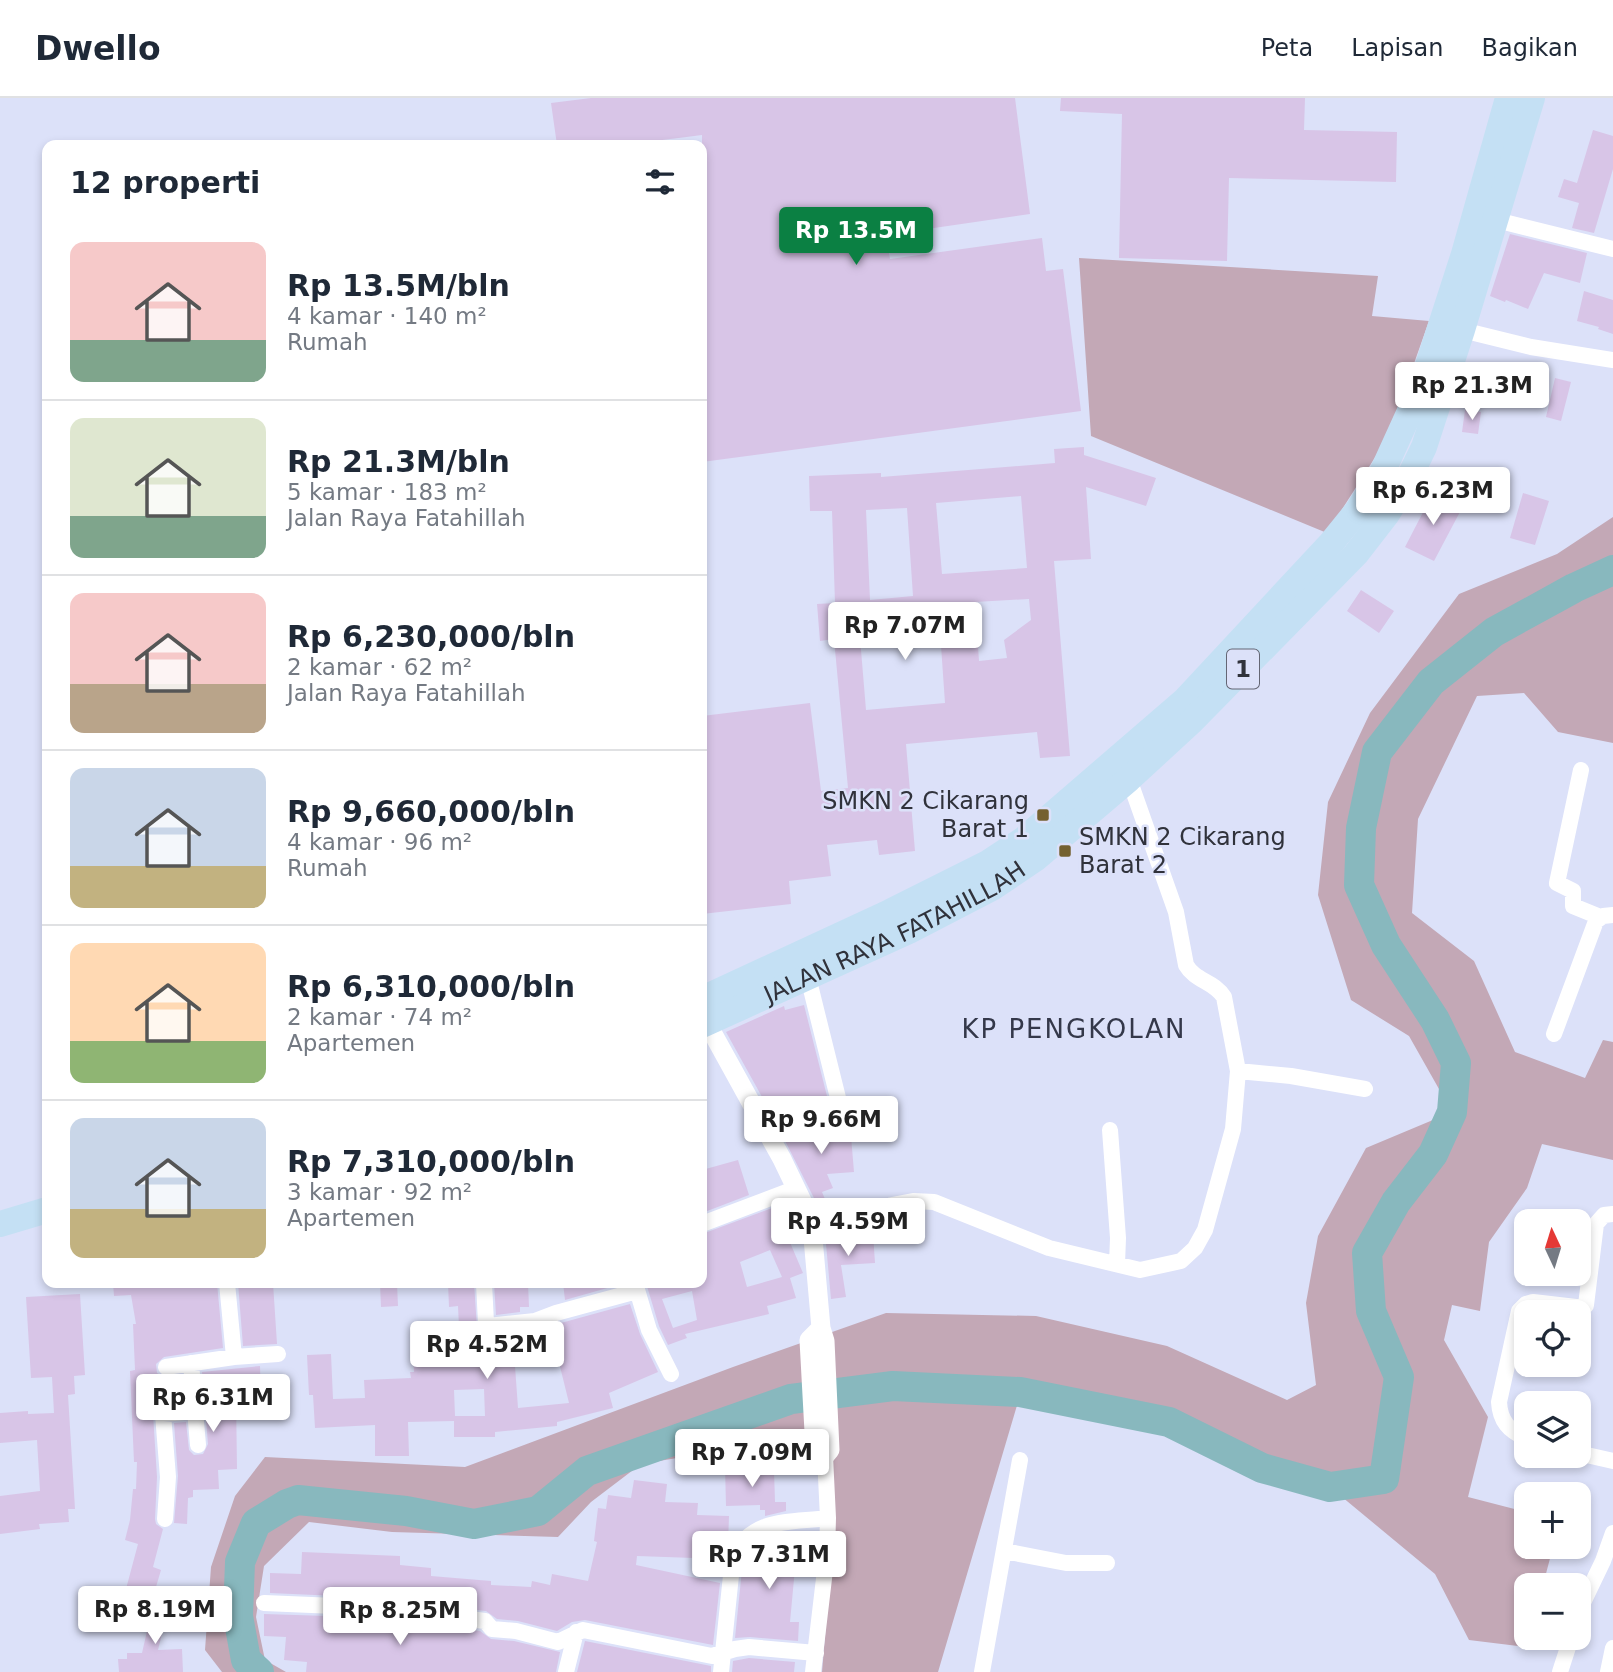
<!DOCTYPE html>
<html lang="id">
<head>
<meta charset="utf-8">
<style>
	body { margin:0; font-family:"DejaVu Sans",sans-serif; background:#f6f6f7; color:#1f2937; height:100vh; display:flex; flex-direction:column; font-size:26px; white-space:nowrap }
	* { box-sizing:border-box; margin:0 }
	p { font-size:23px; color:#747a83 }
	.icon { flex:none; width:38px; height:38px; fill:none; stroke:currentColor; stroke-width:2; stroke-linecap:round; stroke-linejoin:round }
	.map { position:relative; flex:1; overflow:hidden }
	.drawer { position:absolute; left:42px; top:42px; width:665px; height:1148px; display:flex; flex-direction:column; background:#fff; border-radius:14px; box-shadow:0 4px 10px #0003 }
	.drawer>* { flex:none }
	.needle { width:46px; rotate:356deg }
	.tools { position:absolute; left:1514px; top:1111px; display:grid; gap:14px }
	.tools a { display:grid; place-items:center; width:77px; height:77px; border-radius:14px; background:#fff; box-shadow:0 4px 10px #0003; font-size:35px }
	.price { position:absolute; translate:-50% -60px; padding:0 16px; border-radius:7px; background:#fff; color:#222; font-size:23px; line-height:46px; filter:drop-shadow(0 2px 4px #0008) }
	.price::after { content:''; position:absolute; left:50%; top:42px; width:21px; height:16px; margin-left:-10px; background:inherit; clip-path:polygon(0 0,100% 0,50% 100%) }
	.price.current { background:#0b8043; color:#fff }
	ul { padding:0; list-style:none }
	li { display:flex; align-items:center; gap:21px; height:175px; padding:0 28px }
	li+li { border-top:2px solid #e0e1e3 }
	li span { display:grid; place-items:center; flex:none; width:196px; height:140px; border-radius:14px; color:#555 }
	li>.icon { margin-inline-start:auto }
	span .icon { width:84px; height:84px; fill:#fffc; stroke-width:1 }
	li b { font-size:30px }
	h2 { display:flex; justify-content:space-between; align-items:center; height:84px; padding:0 28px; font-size:30px }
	header { display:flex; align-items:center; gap:42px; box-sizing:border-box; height:98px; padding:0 35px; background:#fff; border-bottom:2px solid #e0e1e3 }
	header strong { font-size:33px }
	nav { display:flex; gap:38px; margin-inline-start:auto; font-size:24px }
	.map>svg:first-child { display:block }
	.green { fill:#c3a8b6 }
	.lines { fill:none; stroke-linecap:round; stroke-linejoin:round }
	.river { stroke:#88b8be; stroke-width:30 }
	.building { fill:#d8c5e7; fill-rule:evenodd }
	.minor { stroke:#fff; stroke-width:16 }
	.tertiary { stroke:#fff; stroke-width:19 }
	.trunk { stroke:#c4e0f4; stroke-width:26 }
	.poi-dot { fill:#746130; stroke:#dce1f9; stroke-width:2.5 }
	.labels { text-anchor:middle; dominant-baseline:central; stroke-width:5; stroke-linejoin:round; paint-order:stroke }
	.shield { fill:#dce1f9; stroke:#646674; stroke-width:2 }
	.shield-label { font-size:23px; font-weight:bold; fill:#30323b }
	.poi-label { font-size:24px; fill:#30323b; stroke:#dce1f9; text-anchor:end }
	.street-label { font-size:24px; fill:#30323b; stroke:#dce1f9 }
	.neighbourhood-label { font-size:26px; letter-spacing:2px; fill:#34384a; stroke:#dce1f9 }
</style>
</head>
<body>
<header>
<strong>Dwello</strong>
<nav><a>Peta</a><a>Lapisan</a><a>Bagikan</a></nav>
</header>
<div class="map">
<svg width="1613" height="1574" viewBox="0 0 1613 1574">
	<rect width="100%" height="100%" fill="#dce1f9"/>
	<path class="green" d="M 1079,160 L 1378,178 L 1372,218 L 1429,223 L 1388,339 L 1327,435 L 1091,338 Z
		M 1613,419 L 1613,645 L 1558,634 L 1524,595 L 1477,598 L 1418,721 L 1412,815 L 1474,863 L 1515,954 L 1585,980 L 1603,942 L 1613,944 L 1613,1062 L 1542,1046 L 1527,1090 L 1489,1144 L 1480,1213 L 1452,1207 L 1444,1242 L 1488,1319 L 1468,1399 L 1526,1414 L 1526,1449 L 1553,1449 L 1543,1487 L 1526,1488 L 1526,1540 L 1529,1540 L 1527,1549 L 1469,1542 L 1435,1476 L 1330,1389 L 1259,1368 L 1169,1324 L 1021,1294 L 938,1574 L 822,1574 L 833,1442 L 826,1335 L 641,1366 L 591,1404 L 558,1439 L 392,1434 L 309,1424 L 264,1468 L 256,1519 L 265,1562 L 286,1574 L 222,1574 L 205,1552 L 211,1469 L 235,1398 L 265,1359 L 465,1369 L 733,1269 L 886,1215 L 1036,1218 L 1167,1248 L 1287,1302 L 1316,1287 L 1306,1205 L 1318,1138 L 1366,1050 L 1452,1014 L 1409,938 L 1351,902 L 1318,797 L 1328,704 L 1370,615 L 1459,496 L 1557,456 Z"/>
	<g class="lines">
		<path class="river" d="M 259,1574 L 246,1562 L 238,1518 L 240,1464 L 256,1425 L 287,1406 L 298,1402 L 406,1413 L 474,1426 L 538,1413 L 587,1373 L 791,1301 L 893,1288 L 1020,1294 L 1169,1324 L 1262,1370 L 1330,1389 L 1384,1381 L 1399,1279 L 1371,1213 L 1367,1155 L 1396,1104 L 1433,1056 L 1452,1014 L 1456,965 L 1435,922 L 1386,847 L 1359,787 L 1361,730 L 1377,654 L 1431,584 L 1494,534 L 1574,490 L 1613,472"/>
	</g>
	<path class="building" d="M 591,0 L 1015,0 L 1030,116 L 886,137 L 890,161 L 1042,140 L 1046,173 L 1063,171 L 1081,313 L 702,364 L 702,37 L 623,47 L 557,47 L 551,5 Z
		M 1061,0 L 1305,0 L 1304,32 L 1397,34 L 1396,84 L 1229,80 L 1227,163 L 1119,160 L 1122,16 L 1060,13 Z
		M 1593,32 L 1613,38 L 1613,71 L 1594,135 L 1572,130 L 1579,105 L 1558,99 L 1564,81 L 1577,85 Z
		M 1510,136 L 1587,155 L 1580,185 L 1544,175 L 1528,211 L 1506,202 L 1505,204 L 1490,198 Z
		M 1584,193 L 1613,202 L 1613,236 L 1598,231 L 1599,229 L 1577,223 Z
		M 1555,280 L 1571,284 L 1561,323 L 1546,319 Z
		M 1465,312 L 1481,314 L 1478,336 L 1462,334 Z
		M 1084,349 L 1084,357 L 1156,380 L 1146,408 L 1086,389 L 1091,461 L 1054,463 L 1070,658 L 1040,660 L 1037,634 L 906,646 L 915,753 L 879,757 L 877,742 L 827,747 L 831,778 L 789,783 L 791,806 L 702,816 L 702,618 L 810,605 L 821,693 L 848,690 L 834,541 L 820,543 L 817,506 L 835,505 L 832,413 L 810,413 L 809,378 L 881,375 L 881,379 L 1055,365 L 1054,351 ZM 1021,398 L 1027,470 L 942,476 L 936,405 ZM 907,410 L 913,498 L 870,502 L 866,412 ZM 1029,501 L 1031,522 L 1004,542 L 1007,560 L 979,563 L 975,504 ZM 939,519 L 945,605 L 866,612 L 860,540 L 899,536 L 898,522 Z
		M 1433,395 L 1462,410 L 1434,463 L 1405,449 Z
		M 1523,395 L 1549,403 L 1535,447 L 1510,440 Z
		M 1361,492 L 1394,513 L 1379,535 L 1347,513 Z
		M 804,907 L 828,1002 L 772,1017 L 726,934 L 784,908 L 785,912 Z
		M 836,1025 L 850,1026 L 854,1074 L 827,1076 L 833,1090 L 822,1094 L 833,1120 L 822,1125 L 816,1104 L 778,1029 Z
		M 738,1062 L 749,1097 L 702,1115 L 702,1072 Z
		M 775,1109 L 803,1175 L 790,1180 L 796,1200 L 767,1208 L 769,1216 L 685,1236 L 687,1240 L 668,1247 L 659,1228 L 646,1185 L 702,1185 L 702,1136 ZM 770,1152 L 782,1179 L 747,1189 L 740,1164 ZM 692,1193 L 697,1222 L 673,1230 L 662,1201 Z
		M 873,1135 L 875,1165 L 841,1167 L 846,1199 L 831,1201 L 826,1146 L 846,1137 Z
		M 113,1185 L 217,1185 L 223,1250 L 164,1259 L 156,1266 L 157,1275 L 162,1278 L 182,1277 L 184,1304 L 158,1307 L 153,1316 L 157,1379 L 155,1421 L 156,1426 L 163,1431 L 153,1469 L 161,1472 L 153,1499 L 126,1491 L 138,1446 L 125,1442 L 130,1422 L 133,1391 L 136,1391 L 137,1364 L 134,1364 L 130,1273 L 135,1272 L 133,1226 L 136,1226 L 131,1197 L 114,1198 Z
		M 238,1185 L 273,1185 L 277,1246 L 243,1248 Z
		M 380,1185 L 397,1185 L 398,1208 L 381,1209 Z
		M 448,1185 L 474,1185 L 477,1230 L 484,1238 L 495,1238 L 496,1269 L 515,1268 L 518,1310 L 569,1305 L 550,1228 L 630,1206 L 640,1236 L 658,1274 L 609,1295 L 613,1310 L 557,1324 L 557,1328 L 495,1334 L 495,1339 L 454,1339 L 454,1323 L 408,1324 L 409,1358 L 375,1358 L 375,1327 L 315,1330 L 313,1297 L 309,1297 L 307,1257 L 331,1256 L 333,1301 L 365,1300 L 364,1282 L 411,1280 L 410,1274 L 414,1274 L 413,1253 L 460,1250 L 458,1208 L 449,1209 ZM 484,1291 L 485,1318 L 455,1318 L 454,1292 Z
		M 494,1185 L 528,1185 L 529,1209 L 520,1209 L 520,1214 L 496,1217 Z
		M 563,1185 L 625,1185 L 565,1202 Z
		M 80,1196 L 85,1277 L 74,1278 L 75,1296 L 68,1297 L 75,1411 L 68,1411 L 69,1424 L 39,1426 L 40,1431 L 0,1436 L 0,1398 L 40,1393 L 37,1342 L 0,1345 L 0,1315 L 28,1313 L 28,1316 L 54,1315 L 52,1279 L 31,1280 L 26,1199 Z
		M 260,1268 L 261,1296 L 241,1297 L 241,1299 L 236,1299 L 237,1371 L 218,1372 L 219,1391 L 193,1392 L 193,1399 L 188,1400 L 187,1426 L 174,1425 L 178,1378 L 174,1325 L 186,1324 L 189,1352 L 194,1357 L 203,1356 L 208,1346 L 202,1274 Z
		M 756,1367 L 756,1373 L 774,1372 L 775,1404 L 786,1404 L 786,1413 L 765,1418 L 765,1412 L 760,1412 L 760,1407 L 726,1408 L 725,1368 Z
		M 634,1382 L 667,1386 L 665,1404 L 698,1405 L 697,1417 L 729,1418 L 728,1446 L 722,1461 L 637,1458 L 636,1467 L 720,1485 L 713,1547 L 585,1522 L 572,1524 L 557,1533 L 518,1523 L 497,1521 L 486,1513 L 360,1499 L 270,1495 L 270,1475 L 301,1476 L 302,1454 L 400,1458 L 400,1467 L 431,1470 L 431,1478 L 491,1483 L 491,1487 L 531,1489 L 532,1483 L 550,1487 L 552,1476 L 588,1483 L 597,1444 L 594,1443 L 598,1410 L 606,1411 L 608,1397 L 631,1400 Z
		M 787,1434 L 787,1437 L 798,1438 L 790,1524 L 799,1524 L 798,1543 L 750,1539 L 735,1540 L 743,1462 L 748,1454 L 762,1455 L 763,1442 Z
		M 156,1494 L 171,1498 L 158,1552 L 182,1551 L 183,1574 L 119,1574 L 118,1561 L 127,1561 L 127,1555 L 142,1555 Z
		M 264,1516 L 358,1519 L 480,1533 L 491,1541 L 514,1543 L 560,1554 L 556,1574 L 306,1574 L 307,1564 L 284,1562 L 286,1539 L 264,1538 Z
		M 585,1543 L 711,1568 L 711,1574 L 577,1574 Z
		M 749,1560 L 795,1564 L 794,1574 L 732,1574 L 733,1563 Z"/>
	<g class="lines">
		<path class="minor" d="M 1496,122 L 1613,151
			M 1462,232 L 1531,249 L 1613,262
			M 1581,672 L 1557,785 L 1573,793 L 1573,808 L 1600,819
			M 808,879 L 842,1016 L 864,1014
			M 1554,936 L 1596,823 L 1603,818 L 1613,817
			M 1238,973 L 1291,978 L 1365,991
			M 1110,1032 L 1118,1140 L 1117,1166
			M 702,1126 L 797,1090
			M 813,1140 L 892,1107 L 913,1103 L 934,1104 L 1049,1150 L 1140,1172 L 1181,1163 L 1195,1150 L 1205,1132 L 1233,1031 L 1238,973 L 1224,899 C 1214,883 1195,883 1186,867 L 1176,814 L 1129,681
			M 227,1185 L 234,1259
			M 484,1185 L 486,1225 L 488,1228 L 535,1223 L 556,1215 L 637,1193
			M 635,1185 L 649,1232 L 671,1276
			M 191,1265 L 198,1347
			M 166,1269 L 234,1259 L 278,1256
			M 1526,1340 C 1509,1333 1500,1323 1499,1304 L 1519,1213 L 1526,1206 L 1533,1204 L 1576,1209 L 1586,1207 L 1596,1126 L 1604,1117 L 1613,1116
			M 1578,1355 L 1613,1363
			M 165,1421 L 168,1379 L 163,1316 L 195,1313
			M 1004,1453 L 1066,1465 L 1107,1465
			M 264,1505 L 359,1509 L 454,1519 L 485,1523 L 492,1531 L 516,1533 L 558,1544 L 583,1532 L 712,1558 L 735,1551 L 749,1549 L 816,1555
			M 1578,1515 L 1603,1463 L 1613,1435
			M 566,1574 L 576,1534
			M 721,1574 L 733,1458 C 753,1419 789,1425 828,1420
			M 813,1574 L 827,1455 L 828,1420 L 825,1358
			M 982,1574 L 1020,1362
			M 1560,1574 L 1571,1540
			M 1608,1574 L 1613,1550"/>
		<path class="tertiary" d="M 707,925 L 782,1061 L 805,1109 L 813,1140 L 821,1230 L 825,1243 L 830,1352 L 825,1358 L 815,1352 L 809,1242 L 821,1230"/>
		<g class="trunk">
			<path d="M 702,901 L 890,814 L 986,766 L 1024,741 L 1185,602 L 1332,444 L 1357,413 L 1381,377 L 1421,289 L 1464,156 L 1508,0"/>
			<path id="s1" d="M 702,927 L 909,833 L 992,790 L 1035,761 L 1129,681 L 1192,623 L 1356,456 L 1387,416 L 1409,380 L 1424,349 L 1462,232 L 1532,0"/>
			<path d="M 0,1126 L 47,1112"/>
		</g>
	</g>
	<g class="poi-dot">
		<rect x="1036" y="710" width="14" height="14" rx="3.5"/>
		<rect x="1058" y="746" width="14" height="14" rx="3.5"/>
	</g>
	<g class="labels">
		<rect class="shield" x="1227" y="551.5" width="32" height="39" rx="5"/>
		<g class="shield-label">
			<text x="1243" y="571">1</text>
		</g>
		<g class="poi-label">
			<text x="1029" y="703">SMKN 2 Cikarang<tspan x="1029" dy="28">Barat 1</tspan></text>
			<text x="1079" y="739" text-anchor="start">SMKN 2 Cikarang<tspan x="1079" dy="28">Barat 2</tspan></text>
		</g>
		<g class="street-label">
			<text stroke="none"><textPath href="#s1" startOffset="214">JALAN RAYA FATAHILLAH</textPath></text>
		</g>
		<g class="neighbourhood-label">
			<text x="1074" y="931">KP PENGKOLAN</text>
		</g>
	</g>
</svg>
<div class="tools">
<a><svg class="needle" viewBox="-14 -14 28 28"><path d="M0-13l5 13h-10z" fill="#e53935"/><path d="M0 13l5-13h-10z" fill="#747a83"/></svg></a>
<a><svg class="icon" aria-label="locate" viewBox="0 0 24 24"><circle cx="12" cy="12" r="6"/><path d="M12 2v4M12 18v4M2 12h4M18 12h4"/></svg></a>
<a><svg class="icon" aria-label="layers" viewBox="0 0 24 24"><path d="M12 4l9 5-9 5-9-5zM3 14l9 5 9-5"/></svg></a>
<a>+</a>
<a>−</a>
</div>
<b class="price current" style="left:856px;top:169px">Rp 13.5M</b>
<b class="price" style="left:1472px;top:324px">Rp 21.3M</b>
<b class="price" style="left:1433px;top:429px">Rp 6.23M</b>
<b class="price" style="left:905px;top:564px">Rp 7.07M</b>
<b class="price" style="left:821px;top:1058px">Rp 9.66M</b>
<b class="price" style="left:848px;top:1160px">Rp 4.59M</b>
<b class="price" style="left:487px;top:1283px">Rp 4.52M</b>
<b class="price" style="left:213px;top:1336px">Rp 6.31M</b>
<b class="price" style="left:752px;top:1391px">Rp 7.09M</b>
<b class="price" style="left:769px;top:1493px">Rp 7.31M</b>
<b class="price" style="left:155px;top:1548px">Rp 8.19M</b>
<b class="price" style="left:400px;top:1549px">Rp 8.25M</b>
<section class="drawer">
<h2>12 properti<svg class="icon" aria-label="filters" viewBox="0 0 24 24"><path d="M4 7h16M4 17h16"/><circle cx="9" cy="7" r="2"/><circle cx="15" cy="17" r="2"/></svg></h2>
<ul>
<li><span style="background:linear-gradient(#f6c9c9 70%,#7fa58c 0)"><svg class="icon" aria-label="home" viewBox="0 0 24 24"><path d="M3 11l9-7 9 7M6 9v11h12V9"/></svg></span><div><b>Rp 13.5M/bln</b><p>4 kamar · 140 m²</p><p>Rumah</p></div></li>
<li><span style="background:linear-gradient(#dfe7d0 70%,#7fa58c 0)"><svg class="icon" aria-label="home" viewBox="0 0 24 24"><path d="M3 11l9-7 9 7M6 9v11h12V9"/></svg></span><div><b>Rp 21.3M/bln</b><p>5 kamar · 183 m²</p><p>Jalan Raya Fatahillah</p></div></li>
<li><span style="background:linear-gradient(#f6c9c9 65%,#b9a48a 0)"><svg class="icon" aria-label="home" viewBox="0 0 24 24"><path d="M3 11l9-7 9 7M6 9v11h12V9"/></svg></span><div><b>Rp 6,230,000/bln</b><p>2 kamar · 62 m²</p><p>Jalan Raya Fatahillah</p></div></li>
<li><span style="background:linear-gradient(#c9d6e8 70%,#c2b280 0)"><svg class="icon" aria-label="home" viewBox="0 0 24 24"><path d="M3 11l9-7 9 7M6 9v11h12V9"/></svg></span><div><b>Rp 9,660,000/bln</b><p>4 kamar · 96 m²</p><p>Rumah</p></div></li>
<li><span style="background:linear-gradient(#ffd9b3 70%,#8fb573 0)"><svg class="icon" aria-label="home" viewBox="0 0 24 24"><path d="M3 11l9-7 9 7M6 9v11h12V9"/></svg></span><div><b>Rp 6,310,000/bln</b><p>2 kamar · 74 m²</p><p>Apartemen</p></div></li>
<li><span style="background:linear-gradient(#c9d6e8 65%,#c2b280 0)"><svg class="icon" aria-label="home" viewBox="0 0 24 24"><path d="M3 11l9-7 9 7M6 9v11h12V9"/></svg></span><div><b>Rp 7,310,000/bln</b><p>3 kamar · 92 m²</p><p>Apartemen</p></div></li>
</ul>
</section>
</div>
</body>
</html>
